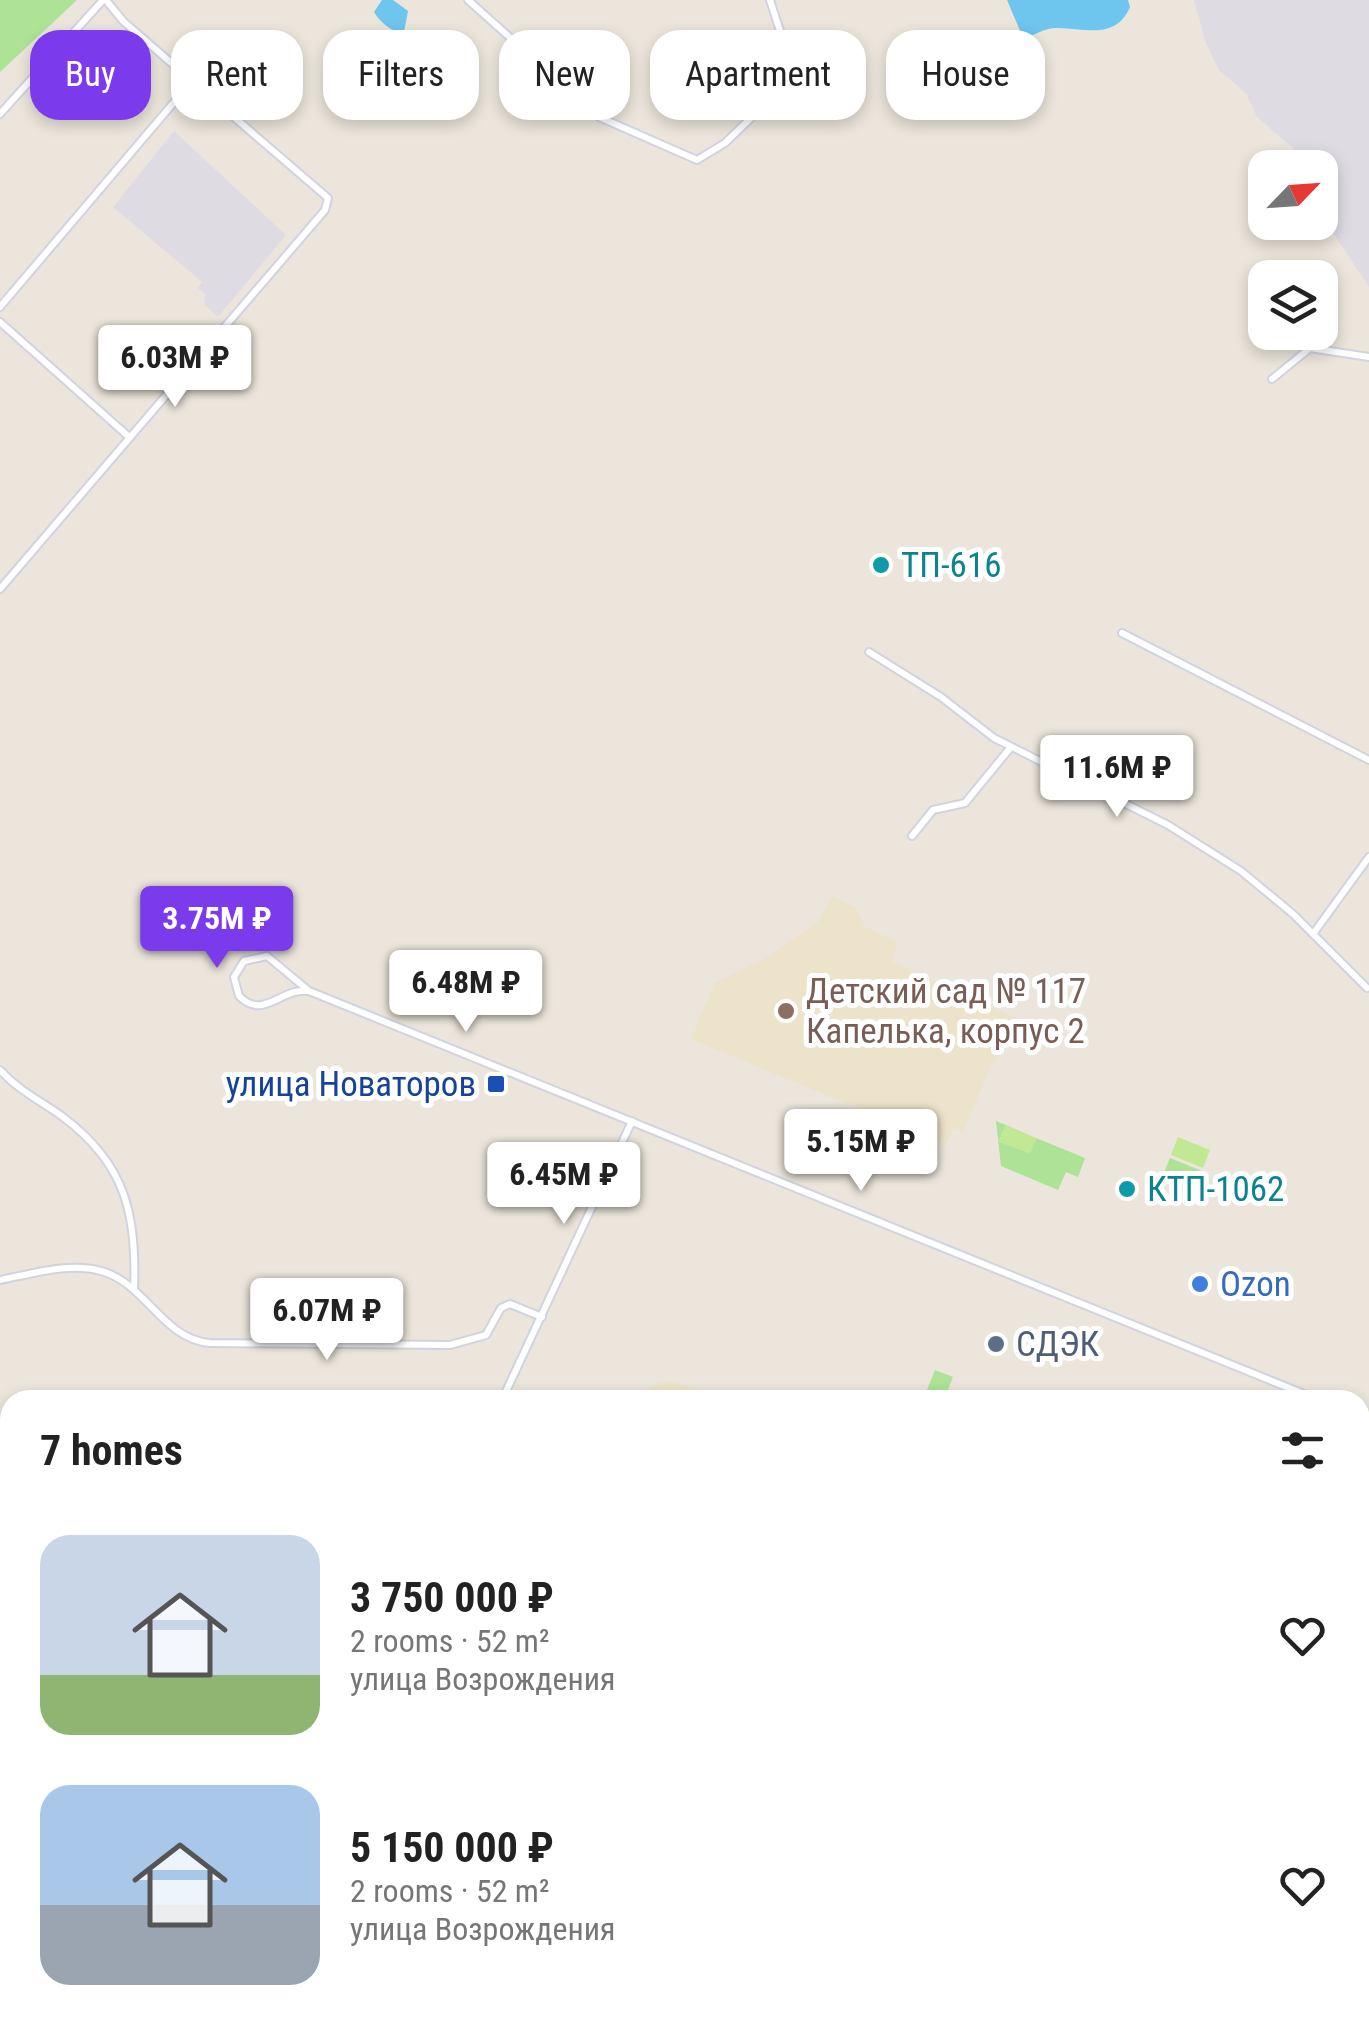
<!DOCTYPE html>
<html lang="en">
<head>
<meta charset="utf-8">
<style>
	body { margin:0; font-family:"Roboto Condensed",sans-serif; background:#f2f2f2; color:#222; height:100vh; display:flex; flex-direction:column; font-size:38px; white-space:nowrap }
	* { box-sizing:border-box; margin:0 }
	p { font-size:32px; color:#767676 }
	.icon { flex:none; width:55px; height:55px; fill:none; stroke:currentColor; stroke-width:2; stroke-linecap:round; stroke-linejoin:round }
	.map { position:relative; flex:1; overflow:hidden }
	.side { position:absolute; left:0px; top:1390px; width:1370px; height:642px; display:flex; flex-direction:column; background:#fff; border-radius:30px 30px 0 0; box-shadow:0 5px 15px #0003 }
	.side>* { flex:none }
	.banner { position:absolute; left:30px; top:30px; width:1310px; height:90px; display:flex; gap:20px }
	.needle { width:65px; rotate:65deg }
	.fabs { position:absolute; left:1248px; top:150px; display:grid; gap:20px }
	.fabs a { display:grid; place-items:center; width:90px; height:90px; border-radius:20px; background:#fff; box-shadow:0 5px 15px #0003; font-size:50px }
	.price { position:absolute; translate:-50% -85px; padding:0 22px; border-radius:10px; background:#fff; color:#222; font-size:32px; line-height:65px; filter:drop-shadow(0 2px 5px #0008) }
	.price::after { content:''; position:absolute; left:50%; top:60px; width:30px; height:22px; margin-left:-15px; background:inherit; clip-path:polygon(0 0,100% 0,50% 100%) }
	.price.current { background:#7c3aed; color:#fff }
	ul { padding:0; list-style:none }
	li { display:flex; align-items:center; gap:30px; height:250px; padding:0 40px }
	li span { display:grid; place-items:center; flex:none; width:280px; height:200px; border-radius:30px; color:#555 }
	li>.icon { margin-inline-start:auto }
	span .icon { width:120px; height:120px; fill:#fffc; stroke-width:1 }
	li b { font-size:42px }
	h2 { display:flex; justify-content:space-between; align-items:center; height:120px; padding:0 40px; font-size:42px }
	.tag { padding:0 35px; border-radius:30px; background:#fff; box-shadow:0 5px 15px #0003; font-size:35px; line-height:90px }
	.tag.current { background:#7c3aed; color:#fff }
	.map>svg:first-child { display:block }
	.industrial { fill:#dedbe3 }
	.education { fill:#ede3ca }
	.green { fill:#ade297 }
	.cemetery { fill:#c1d5b2 }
	.pitch { fill:#c1e993 }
	.water { fill:#6ec5ed }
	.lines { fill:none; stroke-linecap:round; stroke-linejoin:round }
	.river { stroke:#6ec5ed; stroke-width:15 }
	.minor-casing { stroke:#d0d3e2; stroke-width:10 }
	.minor { stroke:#fff; stroke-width:6 }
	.culture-dot { fill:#0f9aa8; stroke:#fff; stroke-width:4 }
	.education-dot { fill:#8d6e63; stroke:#fff; stroke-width:4 }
	.transit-dot { fill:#1a4fb4; stroke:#fff; stroke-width:4 }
	.shop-dot { fill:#3f7fe0; stroke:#fff; stroke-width:4 }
	.service-dot { fill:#5c6f8a; stroke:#fff; stroke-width:4 }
	.labels { text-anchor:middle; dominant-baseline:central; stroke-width:10; stroke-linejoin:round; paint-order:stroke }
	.culture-label { font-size:35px; fill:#0d838f; stroke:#fff; text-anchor:start }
	.education-label { font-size:35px; fill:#785e54; stroke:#fff; text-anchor:start }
	.transit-label { font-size:35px; fill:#164399; stroke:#fff; text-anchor:end }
	.shop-label { font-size:35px; fill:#366cbe; stroke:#fff; text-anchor:start }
	.service-label { font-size:35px; fill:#4e5e75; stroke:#fff; text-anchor:start }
</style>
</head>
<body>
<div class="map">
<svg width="1369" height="2032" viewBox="0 0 1369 2032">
	<rect width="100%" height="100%" fill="#ebe5db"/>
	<path class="industrial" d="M 1194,0 L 1369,0 L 1369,287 L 1320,213 L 1324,175 L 1257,117 L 1247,94 L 1219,70 L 1205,41 Z
		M 174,131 L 286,235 L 218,317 L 204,304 L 205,294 L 198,288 L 202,282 L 113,207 Z"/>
	<path class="education" d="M 832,896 L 856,908 L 865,927 L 898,942 L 891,961 L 1022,1021 L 991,1065 L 963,1133 L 954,1128 L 946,1145 L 691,1039 L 715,983 L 767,958 L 818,922 Z
		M 667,1381 L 704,1391 L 723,1400 L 621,1400 Z"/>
	<path class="green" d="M 0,0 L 77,0 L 0,72 Z
		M 996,1121 L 1006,1125 L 999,1141 L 1030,1153 L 1036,1138 L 1085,1158 L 1078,1177 L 1066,1172 L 1058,1190 L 1001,1166 Z
		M 1170,1158 L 1202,1171 L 1192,1197 L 1182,1193 L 1177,1180 L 1159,1184 Z
		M 935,1370 L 953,1377 L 944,1400 L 923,1400 Z"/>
	<path class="cemetery" d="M 0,1979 L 10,1986 L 10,2022 L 46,2023 L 55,2032 L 0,2032 Z"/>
	<path class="pitch" d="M 1006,1125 L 1036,1138 L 1030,1154 L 999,1142 Z
		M 1178,1137 L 1210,1150 L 1203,1168 L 1171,1155 Z"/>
	<path class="water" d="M 382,0 L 393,0 L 408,11 L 404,32 C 392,33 380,22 374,12 Z
		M 1007,0 L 1128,0 L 1130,7 C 1115,42 1081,27 1056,28 C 1045,28 1033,35 1024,40 Z"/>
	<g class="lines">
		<path class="river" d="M 0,1575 L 10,1579
			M 819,2022 L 824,2022
			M 848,2022 L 855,2032"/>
		<defs>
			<path id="minor" d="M 468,0 L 599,117 L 697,160 L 725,143 L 790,80 L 793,71 L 770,0
				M 0,114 L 103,0
				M 0,307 L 192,81 L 123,21 L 106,0
				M 0,322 L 128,436
				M 1272,379 L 1310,348 L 1369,357
				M 0,589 L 325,210 L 328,198 L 192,81
				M 1122,633 L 1369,760
				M 869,652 L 941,697 L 994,738 L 1168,825 L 1241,871 L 1293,914 L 1367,988
				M 912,836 L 933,810 L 965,803 L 1011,747
				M 1313,934 L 1369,857
				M 309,991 C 281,987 264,1021 239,996 L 234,977 L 244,961 L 267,956 L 309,991 L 1319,1400
				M 0,1070 C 19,1091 41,1101 63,1117 C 126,1164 137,1216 134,1289
				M 0,1280 C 32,1274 69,1262 101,1271 C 146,1283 162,1339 210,1343 L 450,1345 L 486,1335 L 501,1308 L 510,1304 L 542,1317
				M 502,1400 L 632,1121
				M 1360,1416 L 1369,1420
				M 1360,1996 L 1369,2003"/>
		</defs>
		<use href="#minor" class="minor-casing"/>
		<use href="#minor" class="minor"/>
	</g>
	<g class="culture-dot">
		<circle cx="881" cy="565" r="10"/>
		<circle cx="1127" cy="1189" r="10"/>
	</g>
	<circle class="education-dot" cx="786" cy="1011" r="10"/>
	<rect class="transit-dot" x="486" y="1074" width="20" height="20" rx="5"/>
	<circle class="shop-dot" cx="1200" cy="1284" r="10"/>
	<circle class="service-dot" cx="996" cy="1344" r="10"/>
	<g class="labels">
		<g class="culture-label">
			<text x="901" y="565">ТП-616</text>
			<text x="1147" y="1189">КТП-1062</text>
		</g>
		<g class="education-label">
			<text x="806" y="991">Детский сад № 117<tspan x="806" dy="40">Капелька, корпус 2</tspan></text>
		</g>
		<g class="transit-label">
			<text x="476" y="1084">улица Новаторов</text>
		</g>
		<g class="shop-label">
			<text x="1220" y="1284">Ozon</text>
		</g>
		<g class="service-label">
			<text x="1016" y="1344">СДЭК</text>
		</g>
	</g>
</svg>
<div class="fabs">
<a><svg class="needle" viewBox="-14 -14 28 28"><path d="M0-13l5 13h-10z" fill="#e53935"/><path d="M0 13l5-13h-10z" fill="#767676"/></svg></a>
<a><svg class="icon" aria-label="layers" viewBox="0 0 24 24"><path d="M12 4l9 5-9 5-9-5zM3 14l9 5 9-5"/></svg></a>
</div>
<b class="price" style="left:175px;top:410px">6.03M ₽</b>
<b class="price" style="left:1117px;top:820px">11.6M ₽</b>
<b class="price current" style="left:217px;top:971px">3.75M ₽</b>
<b class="price" style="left:466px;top:1035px">6.48M ₽</b>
<b class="price" style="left:861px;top:1194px">5.15M ₽</b>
<b class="price" style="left:564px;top:1227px">6.45M ₽</b>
<b class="price" style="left:327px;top:1363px">6.07M ₽</b>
<div class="banner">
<a class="tag current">Buy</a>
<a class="tag">Rent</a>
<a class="tag">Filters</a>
<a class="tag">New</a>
<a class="tag">Apartment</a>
<a class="tag">House</a>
</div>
<section class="side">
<h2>7 homes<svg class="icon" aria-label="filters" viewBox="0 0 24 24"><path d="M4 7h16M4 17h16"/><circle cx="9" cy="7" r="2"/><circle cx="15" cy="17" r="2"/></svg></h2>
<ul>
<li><span style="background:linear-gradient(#c9d6e8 70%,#8fb573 0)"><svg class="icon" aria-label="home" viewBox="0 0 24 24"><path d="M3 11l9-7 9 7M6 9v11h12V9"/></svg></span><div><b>3 750 000 ₽</b><p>2 rooms · 52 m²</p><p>улица Возрождения</p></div><svg class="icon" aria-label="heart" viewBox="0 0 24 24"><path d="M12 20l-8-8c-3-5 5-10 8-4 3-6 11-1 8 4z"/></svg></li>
<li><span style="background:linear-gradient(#a9c7e8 60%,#9aa5b1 0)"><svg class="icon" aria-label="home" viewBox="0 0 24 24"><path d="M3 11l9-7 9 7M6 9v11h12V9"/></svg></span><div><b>5 150 000 ₽</b><p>2 rooms · 52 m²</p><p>улица Возрождения</p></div><svg class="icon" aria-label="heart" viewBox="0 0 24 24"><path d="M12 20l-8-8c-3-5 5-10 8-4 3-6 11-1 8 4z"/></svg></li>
</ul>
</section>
</div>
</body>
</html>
